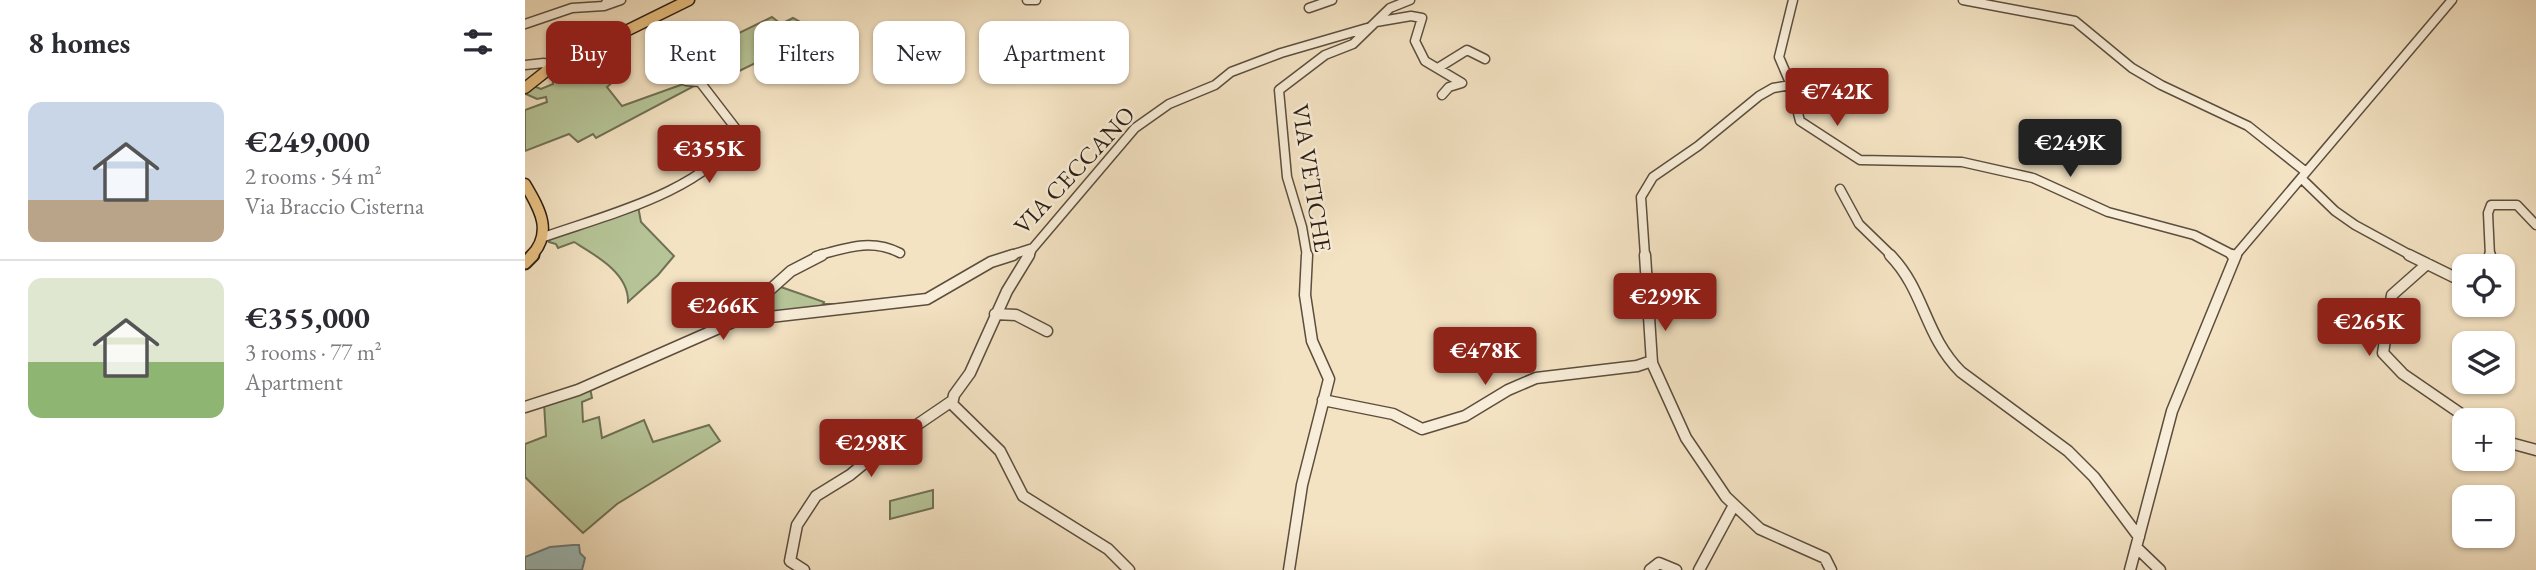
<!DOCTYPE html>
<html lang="en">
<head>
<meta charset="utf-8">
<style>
	body { margin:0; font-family:"EB Garamond",serif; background:#f2f2f3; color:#2b2b33; height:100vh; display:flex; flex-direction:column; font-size:26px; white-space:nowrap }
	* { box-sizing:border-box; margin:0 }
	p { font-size:23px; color:#7c7c81 }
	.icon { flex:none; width:38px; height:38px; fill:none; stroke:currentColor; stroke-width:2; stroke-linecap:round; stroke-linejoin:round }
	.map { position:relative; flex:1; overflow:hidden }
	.drawer { display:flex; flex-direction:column; background:#fff; width:525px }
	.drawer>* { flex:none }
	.top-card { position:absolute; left:21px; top:21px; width:665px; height:63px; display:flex; gap:14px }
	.tools { position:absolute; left:1927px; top:254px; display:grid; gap:14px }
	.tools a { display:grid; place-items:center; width:63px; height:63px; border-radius:14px; background:#fff; box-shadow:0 2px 5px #0004; font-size:35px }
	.price { position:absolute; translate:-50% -60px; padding:0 16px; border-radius:7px; background:#8f2418; color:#fff; font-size:23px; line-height:46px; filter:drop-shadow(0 2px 4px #0008) }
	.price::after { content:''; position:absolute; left:50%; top:42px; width:21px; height:16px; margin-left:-10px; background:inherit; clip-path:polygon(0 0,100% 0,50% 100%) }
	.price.on { background:#222; color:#fff }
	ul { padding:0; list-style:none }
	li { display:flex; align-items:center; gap:21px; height:175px; padding:0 28px }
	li+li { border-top:2px solid #e1e1e2 }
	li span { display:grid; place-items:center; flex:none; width:196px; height:140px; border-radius:14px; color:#555 }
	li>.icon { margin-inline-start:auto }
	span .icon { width:84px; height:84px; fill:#fffc; stroke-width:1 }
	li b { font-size:30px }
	h2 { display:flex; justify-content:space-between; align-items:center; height:84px; padding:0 28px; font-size:30px }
	.chip { padding:0 24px; border-radius:14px; background:#fff; box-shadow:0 2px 5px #0004; font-size:24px; line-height:63px }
	.chip.on { background:#8f2418; color:#fff }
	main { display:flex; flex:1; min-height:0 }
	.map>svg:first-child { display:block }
	.green { fill:#b6c598; stroke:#707155; stroke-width:2 }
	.water { fill:#9ebdbc; stroke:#707d78; stroke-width:2 }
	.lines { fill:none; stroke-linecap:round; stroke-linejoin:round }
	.minor-far1-casing { stroke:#5c4e3e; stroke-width:11 }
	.minor-casing { stroke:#5c4e3e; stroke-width:13 }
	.major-far1-casing { stroke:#2a1d12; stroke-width:13 }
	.major-casing { stroke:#2a1d12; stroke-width:15 }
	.minor-far1 { stroke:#f8edd8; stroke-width:8 }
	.minor { stroke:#f8edd8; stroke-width:10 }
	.major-far1 { stroke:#eac282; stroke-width:10 }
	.major { stroke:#eac282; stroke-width:11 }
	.labels { text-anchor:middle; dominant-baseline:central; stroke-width:5; stroke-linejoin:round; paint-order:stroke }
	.street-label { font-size:24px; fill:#2a1d12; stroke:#f8edd8 }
</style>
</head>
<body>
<main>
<section class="drawer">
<h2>8 homes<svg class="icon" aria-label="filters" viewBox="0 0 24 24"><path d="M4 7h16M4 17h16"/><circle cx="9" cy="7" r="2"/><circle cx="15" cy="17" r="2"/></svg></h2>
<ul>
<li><span style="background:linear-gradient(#c9d6e8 70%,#b9a48a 0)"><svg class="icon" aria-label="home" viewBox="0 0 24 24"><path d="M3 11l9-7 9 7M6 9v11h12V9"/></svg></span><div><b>€249,000</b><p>2 rooms · 54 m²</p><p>Via Braccio Cisterna</p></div></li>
<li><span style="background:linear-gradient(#dfe7d0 60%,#8fb573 0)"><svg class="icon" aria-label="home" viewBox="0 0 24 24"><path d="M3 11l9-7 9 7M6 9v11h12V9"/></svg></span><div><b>€355,000</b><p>3 rooms · 77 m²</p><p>Apartment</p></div></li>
</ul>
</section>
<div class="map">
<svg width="2011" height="570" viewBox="0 0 2011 570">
	<rect width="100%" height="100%" fill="#f4e3c3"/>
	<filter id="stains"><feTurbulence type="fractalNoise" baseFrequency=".00286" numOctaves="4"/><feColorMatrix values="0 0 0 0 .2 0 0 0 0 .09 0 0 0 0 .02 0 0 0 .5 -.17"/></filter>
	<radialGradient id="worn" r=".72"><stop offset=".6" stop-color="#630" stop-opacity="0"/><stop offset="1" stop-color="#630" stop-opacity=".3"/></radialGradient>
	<path class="green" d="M 247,17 L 256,24 L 268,18 L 284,27 L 271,31 L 280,39 L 210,73 L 191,59 L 195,55 L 187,46 Z
		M 62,52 L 72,74 L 91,79 L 82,87 L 97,106 L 161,83 L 173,84 L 71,138 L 68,134 L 53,142 L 44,134 L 0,151 L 0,110 L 22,102 L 21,97 L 12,99 L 1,94 L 8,86 L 16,89 L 28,84 L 27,71 Z
		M 113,206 L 116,222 L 149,256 L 133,275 L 103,302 C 104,273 70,255 49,242 L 33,248 L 31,244 L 24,242 L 26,237 Z
		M 253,286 L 299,302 L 298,304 L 327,304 L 216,319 Z
		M 65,388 L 67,398 L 57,402 L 58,422 L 74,417 L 77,438 L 119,420 L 128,442 L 184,425 L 195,441 L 92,504 L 58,533 L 0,477 L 0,444 L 21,436 L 19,403 Z
		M 408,490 L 408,508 L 365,519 L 365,501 Z"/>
	<path class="water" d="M 48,545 L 54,545 L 55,553 L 60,558 L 57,570 L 0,570 L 0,557 L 25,547 Z"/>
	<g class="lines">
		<defs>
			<path id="minor-far1" d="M 502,0 L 511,0
				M 1268,0 L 1254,57 L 1266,85 L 1275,121 L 1335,160 L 1437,162 L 1508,178 L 1583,212 L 1669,235 L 1710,256
				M 1438,0 L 1550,21 L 1607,68 L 1636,85 L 1723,126 L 1781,172
				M 79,6 L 96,0
				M 784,8 L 807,0
				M 851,22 L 886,16 L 897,18 L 890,41 L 900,61 L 937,83 L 924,87 L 917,95
				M 0,24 L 47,8 L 79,6 L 83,0
				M 0,65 L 19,63 L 24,69
				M 913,68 L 942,50 L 960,59
				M 1776,178 L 1810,211 L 1830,225 L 1887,256
				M 1315,189 L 1334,224 L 1367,256
				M 19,237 C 81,215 178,192 215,134 L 175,82 L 161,81
				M 291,256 C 321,248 346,238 375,253
				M 483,256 L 508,248 L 610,128 L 644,104 L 690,85 L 706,72 L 756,53 L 842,28
				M 504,256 L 507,249
				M 782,256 L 777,227 L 762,177 L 754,90 L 800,55 L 828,44 L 865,8 L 885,0
				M 1120,256 L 1116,197 L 1128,177 L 1173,146 L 1234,96 L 1248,88 L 1266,85
				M 1710,256 L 1927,0
				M 1965,256 L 1963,213 L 1966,205 L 1992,205 L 2011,225"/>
			<path id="minor" d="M 504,255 L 482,291 L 445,373 L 429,395 L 427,404 L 475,451 L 498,496 L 583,549 L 604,570
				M 1120,255 L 1127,363 L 1161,438 L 1201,497 L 1235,529 L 1300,558 L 1306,570
				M 1365,255 C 1400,291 1399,335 1436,372 L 1543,451 L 1569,477 L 1614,537
				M 1707,255 L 1710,256
				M 1884,255 L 1939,282
				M 1965,255 L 1966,266
				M 1902,264 L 1867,295 L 1858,353 L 1878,374 L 1945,420
				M 470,314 L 491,315 L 522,331
				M 210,321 L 266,271 L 297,255
				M 798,400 L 868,414 L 897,429 L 940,416 L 983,390 L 1011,378 L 1112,366 L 1127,361
				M 0,407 L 53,390 L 210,321 L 402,299 L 466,262 L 488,255
				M 1978,441 L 2011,450
				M 1611,547 L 1635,570
				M 279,570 L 265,561 L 272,525 L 291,496 L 325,475 L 358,448 L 427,401
				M 764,570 L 777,485 L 804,379 L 787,341 L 780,295 L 782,255
				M 1125,570 L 1134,563 L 1151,570
				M 1174,570 L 1209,505
				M 1605,570 L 1647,411 L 1711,255"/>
			<path id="major-far1" d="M 0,88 L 24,69 L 164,0
				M 0,184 C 14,208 29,232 6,256"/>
			<path id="major" d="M 0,263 L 8,255"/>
		</defs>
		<use href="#minor-far1" class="minor-far1-casing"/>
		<use href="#minor" class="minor-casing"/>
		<use href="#major-far1" class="major-far1-casing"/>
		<use href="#major" class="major-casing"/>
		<use href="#minor-far1" class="minor-far1"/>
		<use href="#minor" class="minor"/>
		<use href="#major-far1" class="major-far1"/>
		<use href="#major" class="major"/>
	</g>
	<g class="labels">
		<g class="street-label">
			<text transform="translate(549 170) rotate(-47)">VIA CECCANO</text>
			<text transform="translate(787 178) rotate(81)">VIA VETICHE</text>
		</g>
	</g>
	<rect width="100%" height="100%" filter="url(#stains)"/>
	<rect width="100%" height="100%" fill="url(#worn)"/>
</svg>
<div class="tools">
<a><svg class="icon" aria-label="locate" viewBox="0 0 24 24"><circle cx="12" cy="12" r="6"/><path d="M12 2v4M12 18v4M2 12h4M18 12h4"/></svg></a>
<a><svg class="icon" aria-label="layers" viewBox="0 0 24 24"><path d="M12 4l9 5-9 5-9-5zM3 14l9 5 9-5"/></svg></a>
<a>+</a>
<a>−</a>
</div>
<b class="price" style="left:1312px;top:128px">€742K</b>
<b class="price on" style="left:1545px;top:179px">€249K</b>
<b class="price" style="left:184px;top:185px">€355K</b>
<b class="price" style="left:1140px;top:333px">€299K</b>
<b class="price" style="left:198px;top:342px">€266K</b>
<b class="price" style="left:1844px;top:358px">€265K</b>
<b class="price" style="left:960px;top:387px">€478K</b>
<b class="price" style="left:346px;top:479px">€298K</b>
<div class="top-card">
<a class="chip on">Buy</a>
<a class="chip">Rent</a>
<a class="chip">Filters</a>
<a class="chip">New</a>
<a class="chip">Apartment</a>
</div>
</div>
</main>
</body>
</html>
